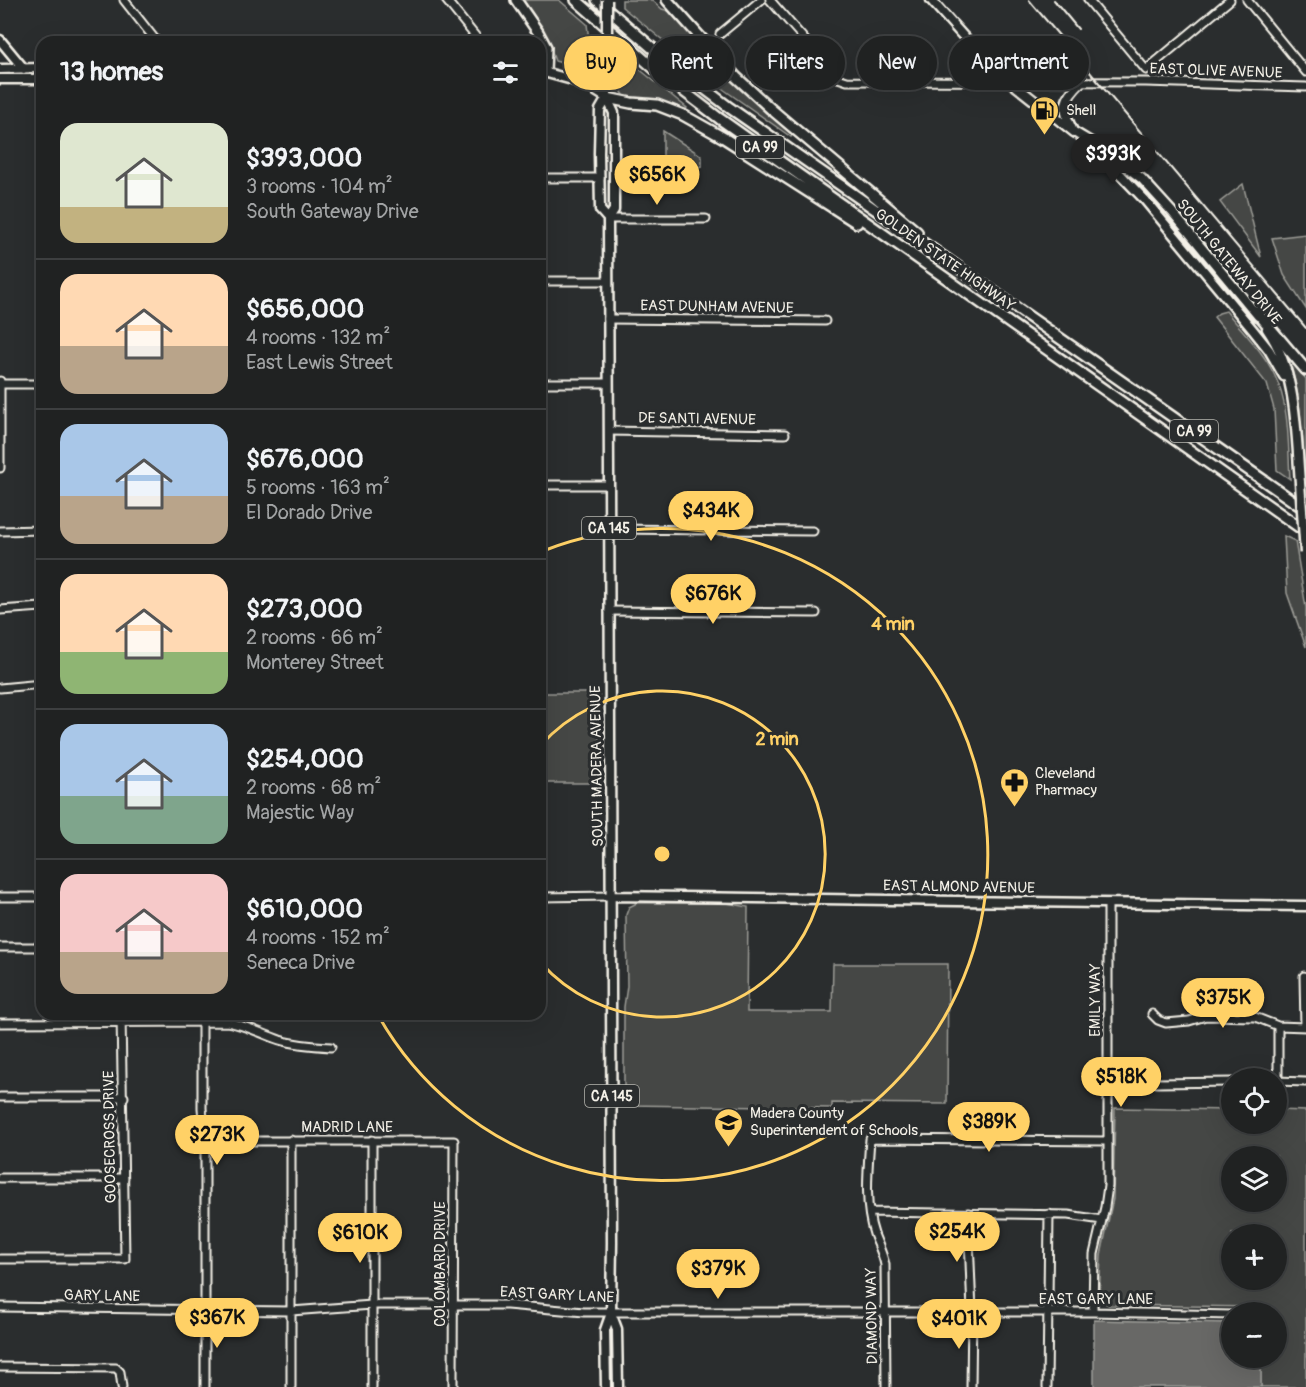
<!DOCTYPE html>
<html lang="en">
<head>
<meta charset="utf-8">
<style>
	body { margin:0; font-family:Pangolin,sans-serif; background:#282a2a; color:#f1f3f6; height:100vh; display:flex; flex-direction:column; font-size:22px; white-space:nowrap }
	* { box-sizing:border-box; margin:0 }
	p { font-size:20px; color:#a2a4a5 }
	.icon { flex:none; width:33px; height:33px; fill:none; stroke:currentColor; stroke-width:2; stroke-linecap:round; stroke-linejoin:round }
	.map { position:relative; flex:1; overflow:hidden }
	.side { position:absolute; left:36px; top:36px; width:510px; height:984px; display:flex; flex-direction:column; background:#202222; border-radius:18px; box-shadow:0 6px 24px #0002,0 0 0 2px #3d3f40 }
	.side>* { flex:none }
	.banner { position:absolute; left:564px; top:36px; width:570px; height:54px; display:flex; gap:12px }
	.tools { position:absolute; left:1221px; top:1068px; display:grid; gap:12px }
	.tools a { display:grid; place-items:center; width:66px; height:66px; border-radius:50%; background:#202222; box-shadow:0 6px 24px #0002,0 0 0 2px #3d3f40; font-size:30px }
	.price { position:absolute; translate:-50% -51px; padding:0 14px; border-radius:21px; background:#ffd166; color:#111; font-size:20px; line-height:39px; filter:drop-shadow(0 2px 3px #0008) }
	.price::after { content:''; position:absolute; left:50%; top:36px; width:18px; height:14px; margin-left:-9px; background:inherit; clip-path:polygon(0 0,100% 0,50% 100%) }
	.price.active { background:#222; color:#fff }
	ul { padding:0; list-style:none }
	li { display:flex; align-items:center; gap:18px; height:150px; padding:0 24px }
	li+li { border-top:2px solid #3d3f40 }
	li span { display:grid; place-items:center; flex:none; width:168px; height:120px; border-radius:18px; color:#555 }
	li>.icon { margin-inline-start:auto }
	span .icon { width:72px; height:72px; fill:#fffc; stroke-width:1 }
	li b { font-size:26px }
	h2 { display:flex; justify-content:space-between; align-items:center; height:72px; padding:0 24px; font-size:26px }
	.chip { padding:0 21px; border-radius:27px; background:#202222; box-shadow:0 6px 24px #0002,0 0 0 2px #3d3f40; font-size:21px; line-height:54px }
	.chip.active { background:#ffd166; color:#111 }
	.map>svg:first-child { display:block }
	.green { fill:#444645; stroke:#9c9c96; stroke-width:1.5; fill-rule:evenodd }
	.water { fill:#676866; stroke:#9f9f9a; stroke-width:1.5 }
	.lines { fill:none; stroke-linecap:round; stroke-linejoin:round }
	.minor-casing { stroke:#f4f1e8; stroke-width:11 }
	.major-casing { stroke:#f4f1e8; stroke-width:13 }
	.highway-casing { stroke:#f4f1e8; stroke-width:14 }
	.minor { stroke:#2a2d2e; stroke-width:7 }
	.major { stroke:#2a2d2e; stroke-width:8 }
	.highway { stroke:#2a2d2e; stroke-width:9 }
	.rail { stroke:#f4f1e8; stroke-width:2 }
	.major-bridge-casing { stroke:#f4f1e8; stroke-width:13; stroke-linecap:butt }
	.major-bridge { stroke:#2a2d2e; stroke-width:8 }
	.ring { fill:none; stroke:#ffd166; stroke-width:3 }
	.labels { text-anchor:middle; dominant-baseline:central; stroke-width:6; stroke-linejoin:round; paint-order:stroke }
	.shield { fill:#2a2d2e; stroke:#b7b6b0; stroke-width:1.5 }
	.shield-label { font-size:14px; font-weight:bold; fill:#f4f1e8 }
	.street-label { font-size:15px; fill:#f4f1e8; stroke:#2a2d2e }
	.poi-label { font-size:15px; fill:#f4f1e8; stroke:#2a2d2e; text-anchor:start }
	.centre { fill:#ffd166; stroke:#2a2d2e; stroke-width:3 }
	.ring-label { font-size:18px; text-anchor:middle; font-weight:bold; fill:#ffd166; stroke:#2a2d2e; stroke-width:6; stroke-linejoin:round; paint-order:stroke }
</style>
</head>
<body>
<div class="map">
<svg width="1306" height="1387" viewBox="0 0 1306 1387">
	<rect width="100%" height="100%" fill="#2a2d2e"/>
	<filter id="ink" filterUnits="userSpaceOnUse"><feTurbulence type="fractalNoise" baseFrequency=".0167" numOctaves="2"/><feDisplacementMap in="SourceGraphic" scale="12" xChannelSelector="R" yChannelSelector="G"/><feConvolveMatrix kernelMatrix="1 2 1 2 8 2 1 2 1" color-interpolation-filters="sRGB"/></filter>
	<g filter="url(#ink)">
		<path class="green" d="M 519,0 L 559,0 L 587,24 C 588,36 596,68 575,66 C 569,65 562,63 555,61 L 550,47 Z
			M 622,0 L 652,0 L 662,9 L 669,11 L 794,133 L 791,137 L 723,89 L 622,7 Z
			M 622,55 L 687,108 L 684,112 L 665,103 L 626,98 L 622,92 Z
			M 663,131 L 699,154 L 702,157 L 702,167 L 663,167 Z
			M 1243,184 L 1261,257 L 1220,202 Z
			M 1306,234 L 1306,309 L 1284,275 L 1272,238 Z
			M 1226,311 C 1242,331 1263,351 1274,374 C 1290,405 1288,445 1290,479 L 1277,470 L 1274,409 L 1267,384 L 1214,317 L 1219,313 Z
			M 1294,364 L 1306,379 L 1306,487 C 1302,447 1303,405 1291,367 Z
			M 1284,536 L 1295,541 L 1306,608 L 1306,647 L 1287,593 Z
			M 540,693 L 599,693 L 600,783 L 540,783 Z
			M 637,903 L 727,903 L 748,907 L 747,1012 L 832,1012 L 833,964 L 948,964 L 947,1104 L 832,1103 L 832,1108 L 628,1105 L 624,1090 L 624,1007 L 627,986 L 626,915 L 629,907 Z
			M 1115,1108 L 1231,1110 L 1232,1124 L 1276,1124 L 1277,1110 L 1306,1111 L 1306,1387 L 1261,1387 L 1261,1358 L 1276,1358 L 1276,1312 L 1262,1312 L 1261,1307 L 1109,1305 L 1099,1300 L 1101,1255 L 1113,1199 ZM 1232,1156 L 1276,1156 L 1276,1202 L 1232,1202 ZM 1232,1234 L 1276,1234 L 1276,1280 L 1232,1280 Z"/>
		<path class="water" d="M 1094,1320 L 1231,1323 L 1232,1358 L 1261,1358 L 1261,1387 L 1094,1387 Z"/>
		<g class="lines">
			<defs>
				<path id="minor" d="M 124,0 L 157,42
					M 446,0 L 480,42
					M 770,0 L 838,78 L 847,81 L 1146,82 L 1306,87
					M 1088,0 L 1146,70
					M 1247,0 L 1306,72
					M 720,34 L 761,0
					M 1146,70 L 1230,0
					M 540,178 L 600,178
					M 608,219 L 706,219
					M 540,281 L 608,281
					M 608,319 L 825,321
					M 0,381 L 0,468
					M 540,383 L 608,383
					M 0,384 L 42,384
					M 609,431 L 785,434
					M 540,485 L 609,485
					M 609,529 L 813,531
					M 0,531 L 42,530
					M 0,610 L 42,607
					M 609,611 L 816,613
					M 0,688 L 42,684
					M 0,897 L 42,897
					M 540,897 L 612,896
					M 0,947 L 42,947
					M 1304,976 L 1305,1027
					M 202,1014 L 202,1108 L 205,1141 L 205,1387
					M 1152,1014 L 1158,1020 L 1166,1023 L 1189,1021 L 1206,1016 L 1255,1017 L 1278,1026 L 1306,1027
					M 0,1023 L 227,1022 C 246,1025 262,1034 280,1040 C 297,1045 313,1046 331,1047
					M 1276,1081 L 1306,1082
					M 1278,1081 L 1278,1026
					M 1157,1083 L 1232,1082
					M 0,1097 L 124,1097
					M 205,1141 L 454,1141 L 453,1387
					M 0,1178 L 124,1178
					M 870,1212 L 1068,1215 L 1102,1220
					M 968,1213 L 972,1312 L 971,1387
					M 0,1259 L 125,1259 L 121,1014
					M 0,1307 L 291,1311 L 372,1305 L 507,1305 L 584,1312 L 1093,1312 L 1232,1315
					M 1093,1312 L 1094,1254 L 1105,1207 L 1108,1186 L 1108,903
					M 0,1367 L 116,1368 L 120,1372 L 122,1387
					M 291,1387 L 291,1140
					M 372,1387 L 372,1140
					M 886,1387 L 885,1265 C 883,1254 878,1245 874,1234 C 864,1205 868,1169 870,1139 L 1108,1141
					M 1047,1387 L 1049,1214"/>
				<path id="major" d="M 931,0 L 972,46 L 1012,83 L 1074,132 L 1109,153 L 1142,179 L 1172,212 L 1258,316
					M 0,40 L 24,69
					M 0,69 L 42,68
					M 540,71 L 583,83 L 607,98
					M 575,78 C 592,78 598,72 607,58
					M 0,79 L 42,79
					M 607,98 L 600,110 L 599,153 L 600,210 L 608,219
					M 1072,129 C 1061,108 1064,98 1081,82
					M 1096,149 L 1145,200 L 1253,330 L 1269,350 L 1284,376
					M 1267,329 C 1297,372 1296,433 1300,483
					M 612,896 L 1306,906
					M 611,1313 L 617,1329 L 618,1387
					M 606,1387 L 605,1330 L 611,1313 L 612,1242 L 608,219 L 614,210 L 614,113 L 607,98 L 607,58"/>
				<path id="highway" d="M 516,0 L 538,32 L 546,47 L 545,72
					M 576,0 L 657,71 L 720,119 L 1306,532
					M 597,0 L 665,59 L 730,108 L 1306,510
					M 667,0 L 736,77 L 771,109 L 917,232
					M 607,98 L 631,103 L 657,105 L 683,115 L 724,138 L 857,223
					M 1255,310 L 1306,370"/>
			</defs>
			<use href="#minor" class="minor-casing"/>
			<use href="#major" class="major-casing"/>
			<use href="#highway" class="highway-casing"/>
			<use href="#minor" class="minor"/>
			<use href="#major" class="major"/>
			<use href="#highway" class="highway"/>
			<path class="rail" d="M 1029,0 L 1306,328
				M 1054,0 L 1078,29"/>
			<defs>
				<path id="major-bridge" d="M 607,0 L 607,58
					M 1300,483 L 1305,553"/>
			</defs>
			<use href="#major-bridge" class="major-bridge-casing"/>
			<use href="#major-bridge" class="major-bridge"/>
		</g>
	</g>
	<g class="ring">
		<path d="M541 745A163 163 0 1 1 541 963"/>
		<path d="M543 551A326 326 0 1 1 378 1015"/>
	</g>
	<defs>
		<symbol id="fuel-pin" viewBox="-11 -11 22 30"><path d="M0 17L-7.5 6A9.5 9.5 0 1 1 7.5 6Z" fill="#ffd166" stroke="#2a2d2e"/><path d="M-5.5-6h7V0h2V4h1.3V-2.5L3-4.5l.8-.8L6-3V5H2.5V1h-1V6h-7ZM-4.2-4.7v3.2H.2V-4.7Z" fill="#111"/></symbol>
		<symbol id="pharmacy-pin" viewBox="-11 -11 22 30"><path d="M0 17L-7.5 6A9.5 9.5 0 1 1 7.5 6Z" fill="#ffd166" stroke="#2a2d2e"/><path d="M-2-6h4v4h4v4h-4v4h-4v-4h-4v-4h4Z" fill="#111"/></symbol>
		<symbol id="school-pin" viewBox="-11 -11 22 30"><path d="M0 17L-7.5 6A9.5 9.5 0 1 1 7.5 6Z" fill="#ffd166" stroke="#2a2d2e"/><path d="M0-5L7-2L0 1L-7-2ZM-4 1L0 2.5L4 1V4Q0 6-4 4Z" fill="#111"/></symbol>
	</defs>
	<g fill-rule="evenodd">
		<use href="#fuel-pin" x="1028" y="94" width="33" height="45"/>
		<use href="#pharmacy-pin" x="998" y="766" width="33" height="45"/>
		<use href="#school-pin" x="712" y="1106" width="33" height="45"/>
	</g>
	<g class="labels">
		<g class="shield">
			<rect x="736" y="136" width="48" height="22" rx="4.5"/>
			<rect x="1170" y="420" width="48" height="22" rx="4.5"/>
			<rect x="582" y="517" width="54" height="22" rx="4.5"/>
			<rect x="585" y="1085" width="54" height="22" rx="4.5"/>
		</g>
		<g class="shield-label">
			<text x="760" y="147">CA 99</text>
			<text x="1194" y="431">CA 99</text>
			<text x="609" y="528">CA 145</text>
			<text x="612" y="1096">CA 145</text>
		</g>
		<g class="street-label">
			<text transform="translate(1216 71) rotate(2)">EAST OLIVE AVENUE</text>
			<text transform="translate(945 260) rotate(35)">GOLDEN STATE HIGHWAY</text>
			<text transform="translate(1229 262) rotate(51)">SOUTH GATEWAY DRIVE</text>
			<text transform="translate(717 307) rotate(1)">EAST DUNHAM AVENUE</text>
			<text transform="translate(697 419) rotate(1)">DE SANTI AVENUE</text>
			<text transform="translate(597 766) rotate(-91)">SOUTH MADERA AVENUE</text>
			<text transform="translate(959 887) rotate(1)">EAST ALMOND AVENUE</text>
			<text transform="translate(1095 1000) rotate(-90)">EMILY WAY</text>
			<text x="347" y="1127">MADRID LANE</text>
			<text transform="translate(110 1137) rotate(-91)">GOOSECROSS DRIVE</text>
			<text transform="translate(440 1264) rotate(-90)">COLOMBARD DRIVE</text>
			<text transform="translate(557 1295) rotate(3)">EAST GARY LANE</text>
			<text transform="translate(102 1296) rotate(1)">GARY LANE</text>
			<text x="1096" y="1299">EAST GARY LANE</text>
			<text transform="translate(872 1316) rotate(-91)">DIAMOND WAY</text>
		</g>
		<g class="poi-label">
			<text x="1066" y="110">Shell</text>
			<text x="1035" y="773">Cleveland<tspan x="1035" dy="17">Pharmacy</tspan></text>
			<text x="750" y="1113">Madera County<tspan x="750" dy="17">Superintendent of Schools</tspan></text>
		</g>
	</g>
	<circle cx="662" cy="854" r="9" class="centre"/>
	<g class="ring-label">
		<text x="893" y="630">4 min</text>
		<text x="777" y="745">2 min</text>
	</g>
</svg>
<div class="tools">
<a><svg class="icon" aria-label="locate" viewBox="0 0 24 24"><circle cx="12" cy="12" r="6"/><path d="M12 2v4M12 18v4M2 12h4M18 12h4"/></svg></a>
<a><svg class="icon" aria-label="layers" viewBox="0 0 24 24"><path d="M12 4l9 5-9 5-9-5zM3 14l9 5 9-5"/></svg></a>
<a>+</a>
<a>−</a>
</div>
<b class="price active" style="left:1113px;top:185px">$393K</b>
<b class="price" style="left:657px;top:206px">$656K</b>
<b class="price" style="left:711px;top:542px">$434K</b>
<b class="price" style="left:713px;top:625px">$676K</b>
<b class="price" style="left:1223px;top:1029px">$375K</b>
<b class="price" style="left:1121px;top:1108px">$518K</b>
<b class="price" style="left:989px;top:1153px">$389K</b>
<b class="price" style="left:217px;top:1166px">$273K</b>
<b class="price" style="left:957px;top:1263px">$254K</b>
<b class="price" style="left:360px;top:1264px">$610K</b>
<b class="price" style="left:718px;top:1300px">$379K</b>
<b class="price" style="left:217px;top:1349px">$367K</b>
<b class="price" style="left:959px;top:1350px">$401K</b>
<div class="banner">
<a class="chip active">Buy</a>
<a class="chip">Rent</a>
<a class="chip">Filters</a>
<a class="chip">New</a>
<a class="chip">Apartment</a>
</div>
<section class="side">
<h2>13 homes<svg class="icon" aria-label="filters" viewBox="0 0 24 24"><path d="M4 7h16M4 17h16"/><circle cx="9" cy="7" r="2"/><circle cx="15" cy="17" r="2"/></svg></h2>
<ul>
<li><span style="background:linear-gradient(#dfe7d0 70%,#c2b280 0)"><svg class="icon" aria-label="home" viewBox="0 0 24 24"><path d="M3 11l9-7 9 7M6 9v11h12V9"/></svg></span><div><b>$393,000</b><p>3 rooms · 104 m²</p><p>South Gateway Drive</p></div></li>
<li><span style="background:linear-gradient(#ffd9b3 60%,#b9a48a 0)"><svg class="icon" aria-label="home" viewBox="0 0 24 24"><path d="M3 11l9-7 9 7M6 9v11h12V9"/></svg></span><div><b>$656,000</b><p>4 rooms · 132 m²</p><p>East Lewis Street</p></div></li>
<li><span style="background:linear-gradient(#a9c7e8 60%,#b9a48a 0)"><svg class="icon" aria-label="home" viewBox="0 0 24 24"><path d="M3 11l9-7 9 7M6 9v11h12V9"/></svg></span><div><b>$676,000</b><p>5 rooms · 163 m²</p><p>El Dorado Drive</p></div></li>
<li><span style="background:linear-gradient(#ffd9b3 65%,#8fb573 0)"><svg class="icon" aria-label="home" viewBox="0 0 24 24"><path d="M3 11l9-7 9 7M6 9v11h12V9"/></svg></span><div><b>$273,000</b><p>2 rooms · 66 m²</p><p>Monterey Street</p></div></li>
<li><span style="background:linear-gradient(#a9c7e8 60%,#7fa58c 0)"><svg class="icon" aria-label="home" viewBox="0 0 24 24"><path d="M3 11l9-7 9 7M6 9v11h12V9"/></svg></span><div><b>$254,000</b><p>2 rooms · 68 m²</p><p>Majestic Way</p></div></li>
<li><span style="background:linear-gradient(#f6c9c9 65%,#b9a48a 0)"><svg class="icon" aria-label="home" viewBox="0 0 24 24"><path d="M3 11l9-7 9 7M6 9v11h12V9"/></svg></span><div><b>$610,000</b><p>4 rooms · 152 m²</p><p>Seneca Drive</p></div></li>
</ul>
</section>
</div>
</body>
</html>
